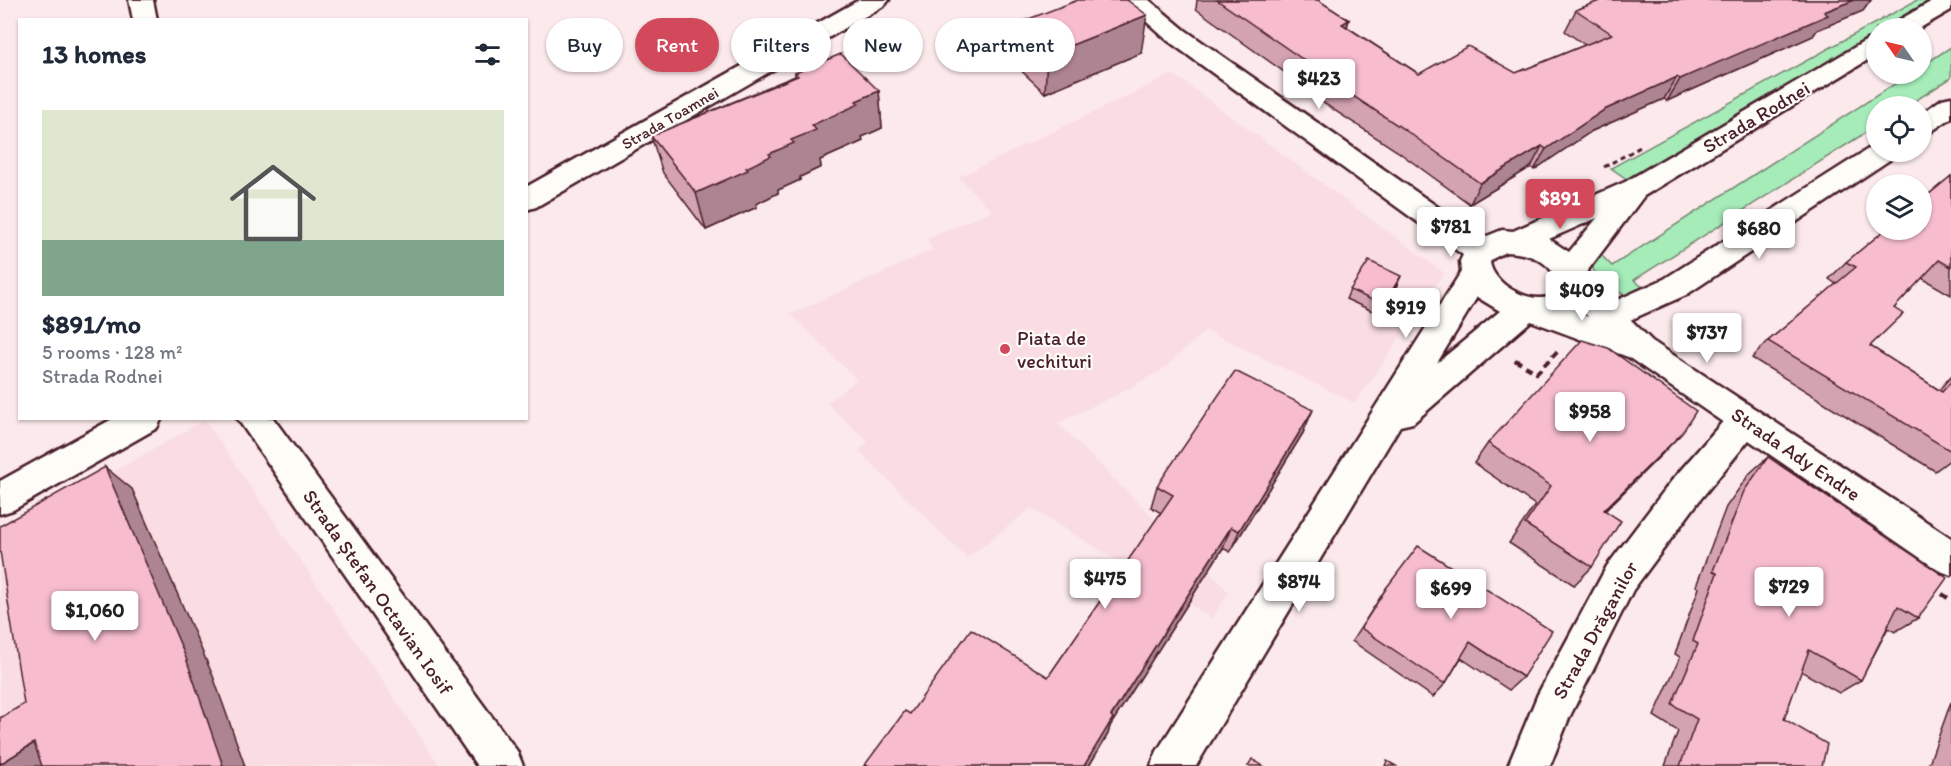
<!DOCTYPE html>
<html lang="en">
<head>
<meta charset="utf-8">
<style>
	body { margin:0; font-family:Itim,sans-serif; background:#f2f2f3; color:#1f2937; height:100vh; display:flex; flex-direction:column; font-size:22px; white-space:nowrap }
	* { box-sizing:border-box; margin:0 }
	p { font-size:20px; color:#747a83 }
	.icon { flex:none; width:33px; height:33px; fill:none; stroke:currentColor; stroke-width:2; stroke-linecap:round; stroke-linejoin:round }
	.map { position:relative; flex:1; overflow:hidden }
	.sheet { position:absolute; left:18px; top:18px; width:510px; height:402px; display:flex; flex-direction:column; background:#fff; border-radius:0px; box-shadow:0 2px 4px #0004 }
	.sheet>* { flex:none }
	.hud { position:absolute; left:546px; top:18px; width:570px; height:54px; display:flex; gap:12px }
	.needle { width:39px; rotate:304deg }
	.buttons { position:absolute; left:1866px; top:18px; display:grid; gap:12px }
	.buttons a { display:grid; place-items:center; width:66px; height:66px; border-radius:50%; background:#fff; box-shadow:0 2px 4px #0004; font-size:30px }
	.price { position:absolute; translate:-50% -51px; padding:0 14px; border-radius:6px; background:#fff; color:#222; font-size:20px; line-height:39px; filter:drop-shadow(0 2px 3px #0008) }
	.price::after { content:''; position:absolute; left:50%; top:36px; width:18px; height:14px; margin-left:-9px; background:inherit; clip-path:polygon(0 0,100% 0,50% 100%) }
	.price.on { background:#d1495b; color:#fff }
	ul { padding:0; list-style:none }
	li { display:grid; align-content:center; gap:12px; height:318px; padding:0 24px }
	li span { display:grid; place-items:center; height:186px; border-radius:0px; color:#555 }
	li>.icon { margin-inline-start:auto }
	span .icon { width:108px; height:108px; fill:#fffc; stroke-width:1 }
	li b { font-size:26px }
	h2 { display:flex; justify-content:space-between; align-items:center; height:72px; padding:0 24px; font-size:26px }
	.chip { padding:0 21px; border-radius:27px; background:#fff; box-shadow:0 2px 4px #0004; font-size:21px; line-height:54px }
	.chip.on { background:#d1495b; color:#fff }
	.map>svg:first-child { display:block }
	.built { fill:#fadce3 }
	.green { fill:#a5ecb9; stroke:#788672; stroke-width:1.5 }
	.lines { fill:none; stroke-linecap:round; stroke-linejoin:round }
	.minor-casing { stroke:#4a1f2b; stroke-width:5 }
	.major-casing { stroke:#4a1f2b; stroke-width:5 }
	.path-far1 { stroke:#4a1f2b; stroke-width:3; stroke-dasharray:5 4; stroke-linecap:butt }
	.path { stroke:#4a1f2b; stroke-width:4.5; stroke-dasharray:7 5; stroke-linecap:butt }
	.minor { fill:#fdfcf7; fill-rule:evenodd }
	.major { fill:#fdfcf7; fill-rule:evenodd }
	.wall { fill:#d4a3b2; stroke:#4a1f2b; stroke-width:1.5 }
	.shaded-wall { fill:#ad8491; stroke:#4a1f2b; stroke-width:1.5 }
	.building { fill:#f7bdcf; stroke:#4a1f2b; stroke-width:1.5 }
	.poi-dot { fill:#d1495b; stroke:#fdfcf7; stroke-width:2 }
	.labels { text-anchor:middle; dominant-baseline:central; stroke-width:4.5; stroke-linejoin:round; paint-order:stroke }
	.far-street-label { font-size:16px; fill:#4a1f2b; stroke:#fdfcf7 }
	.street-label { font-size:20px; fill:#4a1f2b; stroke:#fdfcf7 }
	.poi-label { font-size:20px; fill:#4a1f2b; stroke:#fdfcf7; text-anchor:start }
</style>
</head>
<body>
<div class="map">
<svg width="1951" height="766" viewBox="0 0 1951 766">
	<rect width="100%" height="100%" fill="#fbe9eb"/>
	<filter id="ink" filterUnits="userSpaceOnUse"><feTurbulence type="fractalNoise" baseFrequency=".0167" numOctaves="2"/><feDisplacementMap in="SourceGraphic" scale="12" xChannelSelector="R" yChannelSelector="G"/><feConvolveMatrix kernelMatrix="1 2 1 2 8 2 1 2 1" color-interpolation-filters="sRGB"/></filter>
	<g filter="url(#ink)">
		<path class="built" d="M 1173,74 L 1444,273 L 1355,403 L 1206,330 L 1163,369 L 1116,395 L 1057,423 L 1229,592 L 1212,618 L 1031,508 L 967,558 L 859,451 L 868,442 L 827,403 L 857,380 L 791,314 L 933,250 L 927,239 L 992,211 L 959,177 Z
			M 205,420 L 271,517 L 440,766 L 0,766 L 0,536 Z"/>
		<path class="green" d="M 1917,0 L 1940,0 L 1893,28 L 1876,28 L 1876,38 L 1634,184 L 1611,168 Z
			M 1951,47 L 1951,78 L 1907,106 L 1876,106 L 1876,126 L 1634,280 L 1645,289 L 1632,298 C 1623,295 1593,279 1593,267 C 1593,263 1597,257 1599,253 L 1612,266 L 1910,74 L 1922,74 L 1922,66 Z"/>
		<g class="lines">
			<defs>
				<path id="minor" d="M 129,0 L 153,0 L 157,20 L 133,20 Z
					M 859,0 L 889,0 L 885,5 L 536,207 L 526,210 L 526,187 Z
					M 1951,97 L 1951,118 L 1932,131 L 1922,134 L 1922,113 L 1942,99 Z
					M 1876,144 L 1876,152 L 1894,152 L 1891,159 L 1686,295 L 1619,325 L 1608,329 L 1597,325 L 1592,317 L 1597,309 L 1664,279 Z
					M 1745,406 L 1757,410 L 1762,420 L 1757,430 L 1699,501 L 1633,590 L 1569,718 L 1550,766 L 1508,766 L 1538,694 L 1607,566 L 1673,479 L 1733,410 Z
					M 114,418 L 162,418 L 157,428 L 13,510 L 0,514 L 0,481 Z
					M 237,418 L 273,418 L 517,751 L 523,766 L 477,766 Z"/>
				<path id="major" d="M 1122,0 L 1149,0 L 1185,30 L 1482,238 L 1502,230 L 1513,231 L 1625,182 L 1867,40 L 1876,38 L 1876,55 L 1644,196 L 1585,274 L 1652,341 L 1951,538 L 1951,575 L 1938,570 L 1628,357 L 1531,321 L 1413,423 L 1400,426 L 1196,766 L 1151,766 L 1157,751 L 1461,272 L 1460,261 L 1463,255 L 1167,40 ZM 1597,218 L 1569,252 L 1549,239 ZM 1506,252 C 1531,253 1558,263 1558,292 C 1538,309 1493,287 1490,262 L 1494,258 ZM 1477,297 L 1500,311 L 1437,363 ZM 1580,308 L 1588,317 L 1576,312 Z
					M 1934,0 L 1951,0 L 1951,10 L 1920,28 L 1891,28 L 1894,23 Z"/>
			</defs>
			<use href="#minor" class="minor-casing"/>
			<use href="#major" class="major-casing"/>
			<path class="path-far1" d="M 1604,167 L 1642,146"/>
			<path class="path" d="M 1515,360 L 1537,373 L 1557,352
				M 1942,594 L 1951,600"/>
			<use href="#minor" class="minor"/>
			<use href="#major" class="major"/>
		</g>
		<path class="wall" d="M 1197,0 L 1318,0 L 1349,20 L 1347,27 L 1419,74 L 1516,73 L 1585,45 L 1565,31 L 1576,10 L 1602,0 L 1871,0 L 1863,11 L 1817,30 L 1813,36 L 1667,101 L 1664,99 L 1592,131 L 1534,170 L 1531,167 L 1470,204 L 1397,151 L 1311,95 L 1312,92 L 1196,9 Z
			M 1013,25 L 1141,53 L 1045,93 L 1012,62 Z
			M 795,73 L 879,91 L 882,128 L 862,137 L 863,141 L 820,160 L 821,167 L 800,177 L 800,180 L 778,190 L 778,193 L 756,204 L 757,207 L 706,230 L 663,173 L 651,136 L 795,76 Z
			M 1951,176 L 1951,295 L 1922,278 L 1894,308 L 1870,346 L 1939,390 L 1951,376 L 1951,459 L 1935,471 L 1752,358 L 1768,341 L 1836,284 L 1829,279 L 1846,262 Z
			M 1397,285 L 1379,314 L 1346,299 L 1350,290 Z
			M 1303,433 L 1230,552 L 1223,548 L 1110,726 L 1108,734 L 1089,766 L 864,766 L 910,714 L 1048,677 L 1161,513 L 1151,507 L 1157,486 Z
			M 1488,443 L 1663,453 L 1605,511 L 1592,567 L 1574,585 L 1509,543 L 1535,505 L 1474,463 Z
			M 1768,457 L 1918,618 L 1895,632 L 1888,628 L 1861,680 L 1839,693 L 1801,671 L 1784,719 L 1822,766 L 1665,766 L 1678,731 L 1654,716 L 1680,657 L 1675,654 L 1699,588 L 1696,586 L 1726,507 L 1750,473 Z
			M 1387,587 L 1523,677 L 1509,690 L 1461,658 L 1445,684 L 1433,697 L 1352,641 Z
			M 1951,702 L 1951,766 L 1928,766 Z"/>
		<path class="shaded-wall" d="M 1854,0 L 1871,0 L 1863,11 L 1817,30 L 1813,36 L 1667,101 L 1680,79 L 1824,12 Z
			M 1147,15 L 1141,53 L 1045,93 L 1047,55 Z
			M 1349,20 L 1342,41 L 1342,24 Z
			M 1677,77 L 1664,99 L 1592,131 L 1534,170 L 1546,149 L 1604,110 Z
			M 879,91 L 882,128 L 862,137 L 863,141 L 820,160 L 821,167 L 800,177 L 800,180 L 778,190 L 778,193 L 756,204 L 757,207 L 706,230 L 696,193 L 746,168 L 791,140 L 812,125 L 856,101 Z
			M 1542,146 L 1531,167 L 1470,204 L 1480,183 Z
			M 1401,276 L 1397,285 L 1379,314 L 1383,305 Z
			M 1313,410 L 1303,433 L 1230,552 L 1239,531 Z
			M 1682,433 L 1663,453 L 1586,529 L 1604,510 Z
			M 105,467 L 132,489 L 213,676 L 245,766 L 223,766 Z
			M 1231,527 L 1223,548 L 1110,726 L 1108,734 L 1089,766 L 1084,766 L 1111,716 Z
			M 34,743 L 58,766 L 0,766 L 0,764 Z"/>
		<path class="building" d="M 1078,0 L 1127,0 L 1147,15 L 1047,55 L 1013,25 Z
			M 1217,0 L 1318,0 L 1349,20 L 1342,24 L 1419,74 L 1468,46 L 1516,73 L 1612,34 L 1576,10 L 1602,0 L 1854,0 L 1824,12 L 1828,15 L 1680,79 L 1677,77 L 1604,110 L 1546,149 L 1542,146 L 1480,183 L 1405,130 L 1318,73 L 1321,72 Z
			M 841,54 L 879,91 L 856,101 L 859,104 L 812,125 L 816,130 L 791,140 L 794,143 L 769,154 L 771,156 L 746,168 L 748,170 L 696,193 L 651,136 L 798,76 L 795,73 Z
			M 1951,176 L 1951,267 L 1939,260 L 1894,308 L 1903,314 L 1870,346 L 1942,392 L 1951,382 L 1951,451 L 1768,341 L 1856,267 L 1846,262 L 1885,230 L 1922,230 L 1922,200 Z
			M 1369,261 L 1401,276 L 1383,305 L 1350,290 Z
			M 1582,340 L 1608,348 L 1696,411 L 1682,433 L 1604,510 L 1621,521 L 1592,567 L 1525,524 L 1551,486 L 1488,443 Z
			M 1235,371 L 1313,410 L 1239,531 L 1231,527 L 1111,716 L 1113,718 L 1084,766 L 864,766 L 905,711 L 910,714 L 971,629 L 1048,677 L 1173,495 L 1157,486 Z
			M 1768,457 L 1947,578 L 1918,618 L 1898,606 L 1861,680 L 1809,650 L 1784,719 L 1827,744 L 1822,766 L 1680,766 L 1697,719 L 1672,704 L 1698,644 L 1693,641 L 1717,573 L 1713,571 L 1744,491 Z
			M 105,467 L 186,658 L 223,766 L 42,766 L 34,743 L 0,764 L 0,718 L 24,704 L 0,551 L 0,526 Z
			M 1418,546 L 1552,631 L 1523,677 L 1470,642 L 1445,684 L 1361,628 L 1387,587 Z
			M 1252,759 L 1263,766 L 1248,766 Z
			M 1387,761 L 1396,766 L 1385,766 Z"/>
	</g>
	<circle class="poi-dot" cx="1005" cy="349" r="6"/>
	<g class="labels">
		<g class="far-street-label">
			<text transform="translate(670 118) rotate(-30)">Strada Toamnei</text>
		</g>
		<g class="street-label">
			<text transform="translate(1756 117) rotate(-31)">Strada Rodnei</text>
			<text transform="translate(1796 454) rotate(34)">Strada Ady Endre</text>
			<text transform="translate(378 592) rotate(55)">Strada Ștefan Octavian Iosif</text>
			<text transform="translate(1595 630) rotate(-61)">Strada Drăganilor</text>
		</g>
		<g class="poi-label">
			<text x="1017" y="338">Piata de<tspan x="1017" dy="23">vechituri</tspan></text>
		</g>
	</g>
</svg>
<div class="buttons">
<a><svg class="needle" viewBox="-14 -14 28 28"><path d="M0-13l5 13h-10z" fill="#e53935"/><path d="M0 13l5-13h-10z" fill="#747a83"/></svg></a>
<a><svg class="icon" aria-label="locate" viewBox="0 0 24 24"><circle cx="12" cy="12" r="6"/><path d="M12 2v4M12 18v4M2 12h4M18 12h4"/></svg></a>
<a><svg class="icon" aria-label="layers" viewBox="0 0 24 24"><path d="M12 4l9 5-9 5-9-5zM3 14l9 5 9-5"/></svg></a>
</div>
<b class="price" style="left:1319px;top:110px">$423</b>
<b class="price on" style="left:1560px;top:230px">$891</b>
<b class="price" style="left:1451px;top:258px">$781</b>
<b class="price" style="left:1759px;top:260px">$680</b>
<b class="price" style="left:1582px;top:322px">$409</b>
<b class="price" style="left:1406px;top:339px">$919</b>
<b class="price" style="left:1707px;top:364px">$737</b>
<b class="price" style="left:1590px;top:443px">$958</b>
<b class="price" style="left:1105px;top:610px">$475</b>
<b class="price" style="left:1299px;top:613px">$874</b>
<b class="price" style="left:1789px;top:618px">$729</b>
<b class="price" style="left:1451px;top:620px">$699</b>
<b class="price" style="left:95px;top:642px">$1,060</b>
<div class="hud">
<a class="chip">Buy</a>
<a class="chip on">Rent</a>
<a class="chip">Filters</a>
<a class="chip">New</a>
<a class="chip">Apartment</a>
</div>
<section class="sheet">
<h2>13 homes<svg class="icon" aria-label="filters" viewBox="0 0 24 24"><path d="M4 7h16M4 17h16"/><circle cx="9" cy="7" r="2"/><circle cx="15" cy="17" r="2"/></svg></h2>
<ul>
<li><span style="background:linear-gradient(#dfe7d0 70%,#7fa58c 0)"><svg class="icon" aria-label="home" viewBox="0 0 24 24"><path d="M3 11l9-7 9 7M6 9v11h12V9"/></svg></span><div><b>$891/mo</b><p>5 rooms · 128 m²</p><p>Strada Rodnei</p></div></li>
</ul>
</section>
</div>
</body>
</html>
